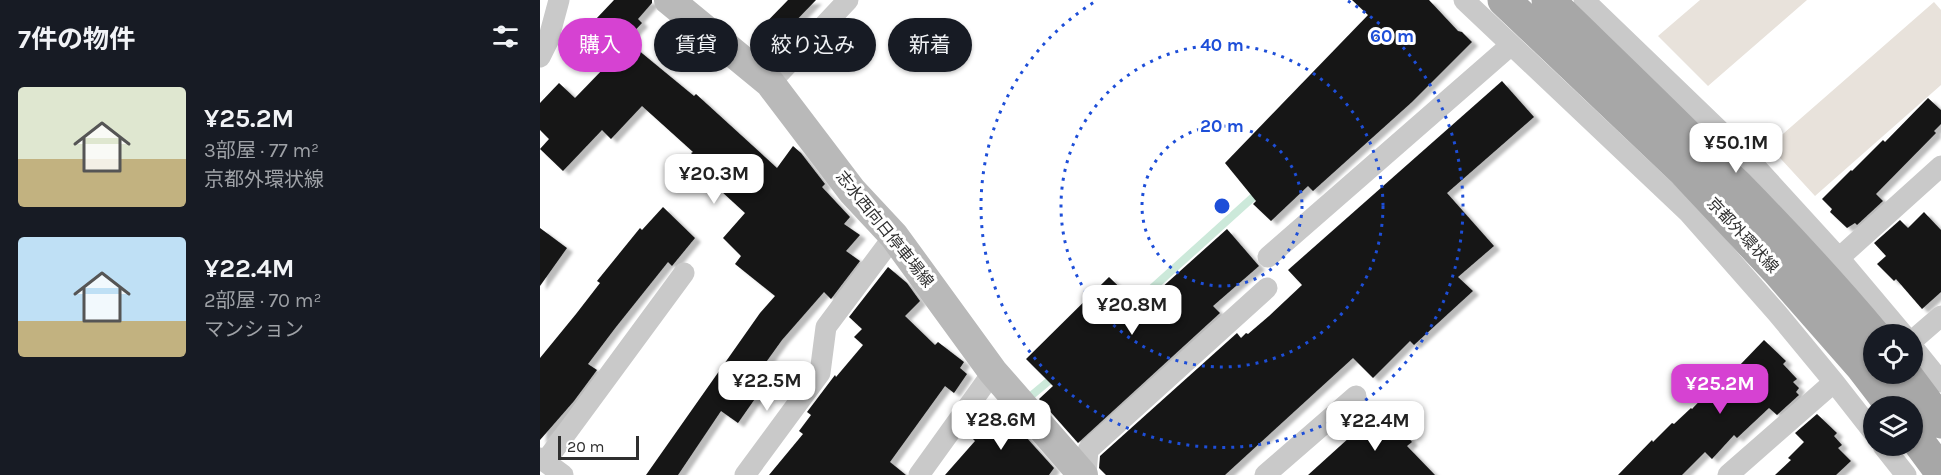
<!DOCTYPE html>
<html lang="ja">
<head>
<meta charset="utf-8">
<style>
	body { margin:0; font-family:Karla,"Noto Sans JP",sans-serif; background:#242831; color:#f1f3f6; height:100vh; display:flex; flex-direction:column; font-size:22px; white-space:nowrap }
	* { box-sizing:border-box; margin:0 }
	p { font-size:20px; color:#9ea1a6 }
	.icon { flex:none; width:33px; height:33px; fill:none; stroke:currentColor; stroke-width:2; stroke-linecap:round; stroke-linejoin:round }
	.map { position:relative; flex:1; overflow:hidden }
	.side { display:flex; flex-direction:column; background:#171b24; width:540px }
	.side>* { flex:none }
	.guide { position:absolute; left:18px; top:18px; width:570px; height:54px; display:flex; gap:12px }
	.tools { position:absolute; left:1323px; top:324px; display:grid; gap:12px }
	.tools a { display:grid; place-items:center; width:60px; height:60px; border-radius:50%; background:#171b24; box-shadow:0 2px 4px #0004; font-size:30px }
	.scale { position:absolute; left:18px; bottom:15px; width:81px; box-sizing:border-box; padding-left:6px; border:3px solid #2f2f2f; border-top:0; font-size:16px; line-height:21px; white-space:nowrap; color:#2f2f2f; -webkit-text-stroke:4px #fff; paint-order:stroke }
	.price { position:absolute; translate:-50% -51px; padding:0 14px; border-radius:12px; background:#fff; color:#222; font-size:20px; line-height:39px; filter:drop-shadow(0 2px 3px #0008) }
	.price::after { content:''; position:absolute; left:50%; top:36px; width:18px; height:14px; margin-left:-9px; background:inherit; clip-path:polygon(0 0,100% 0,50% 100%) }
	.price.on { background:#d642d2; color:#fff }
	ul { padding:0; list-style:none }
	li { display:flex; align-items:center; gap:18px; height:150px; padding:0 18px }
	li span { display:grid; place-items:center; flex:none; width:168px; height:120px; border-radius:6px; color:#555 }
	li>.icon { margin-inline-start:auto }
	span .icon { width:72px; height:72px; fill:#fffc; stroke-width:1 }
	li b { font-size:26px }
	h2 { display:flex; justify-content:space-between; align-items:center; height:72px; padding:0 18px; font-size:26px }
	.pill { padding:0 21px; border-radius:27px; background:#171b24; box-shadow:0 2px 4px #0004; font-size:21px; line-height:54px }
	.pill.on { background:#d642d2; color:#fff }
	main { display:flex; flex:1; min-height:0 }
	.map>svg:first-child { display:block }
	.green { fill:#e8e2db }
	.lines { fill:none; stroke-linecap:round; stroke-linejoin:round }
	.stream { stroke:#cce9da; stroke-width:8 }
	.building { fill:#161616; filter:url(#shadow) }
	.minor { stroke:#c9c9c9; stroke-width:21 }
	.secondary { stroke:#b9b9b9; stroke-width:30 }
	.primary { stroke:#a7a7a7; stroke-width:33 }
	.ring { fill:none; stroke:#1d4ed8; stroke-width:3; stroke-dasharray:3 6 }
	.labels { text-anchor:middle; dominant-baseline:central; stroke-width:6; stroke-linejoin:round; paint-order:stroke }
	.street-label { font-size:16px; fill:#2f2f2f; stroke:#fff }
	.centre { fill:#1d4ed8; stroke:#fff; stroke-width:3 }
	.ring-label { font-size:18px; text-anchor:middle; font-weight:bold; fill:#1d4ed8; stroke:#fff; stroke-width:6; stroke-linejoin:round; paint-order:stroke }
</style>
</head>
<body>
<main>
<section class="side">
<h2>7件の物件<svg class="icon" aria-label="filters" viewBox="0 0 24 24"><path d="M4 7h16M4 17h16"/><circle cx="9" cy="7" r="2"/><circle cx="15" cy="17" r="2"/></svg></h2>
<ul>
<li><span style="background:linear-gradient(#dfe7d0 60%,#c2b280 0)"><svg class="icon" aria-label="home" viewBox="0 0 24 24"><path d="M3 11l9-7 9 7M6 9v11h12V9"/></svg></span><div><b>¥25.2M</b><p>3部屋 · 77 m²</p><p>京都外環状線</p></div></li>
<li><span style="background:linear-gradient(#bfe0f5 70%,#c2b280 0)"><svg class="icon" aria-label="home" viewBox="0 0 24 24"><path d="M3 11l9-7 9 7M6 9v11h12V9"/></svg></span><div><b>¥22.4M</b><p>2部屋 · 70 m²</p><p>マンション</p></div></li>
</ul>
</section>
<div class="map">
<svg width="1401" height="475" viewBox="0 0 1401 475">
	<defs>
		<filter id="shadow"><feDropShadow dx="6" dy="4" stdDeviation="1.5" flood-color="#0004"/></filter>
	</defs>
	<rect width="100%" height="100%" fill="#fff"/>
	<path class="green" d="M 1160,0 L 1267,0 L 1168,86 L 1118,36 Z
		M 1394,2 L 1401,10 L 1401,85 L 1275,196 L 1229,146 Z"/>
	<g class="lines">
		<path class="stream" d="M 588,310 L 721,190
			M 492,395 L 516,375"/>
	</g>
	<path class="building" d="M 74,0 L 112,0 L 112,3 L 98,19 L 102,23 L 86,40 L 154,96 L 156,94 L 237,168 L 253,146 L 261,153 L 285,184 L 282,187 L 310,217 L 304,224 L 320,235 L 306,251 L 320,261 L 291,299 L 284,292 L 242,340 L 209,386 L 219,393 L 198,423 L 181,411 L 138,475 L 106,475 L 220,313 L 235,296 L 195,264 L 201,256 L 183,238 L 205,213 L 169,180 L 172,177 L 160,166 L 162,164 L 151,153 L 153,152 L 102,106 L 71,139 L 62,130 L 23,171 L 0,149 L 9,139 L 0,130 L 0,103 L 19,83 L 35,98 L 66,66 L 38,38 Z
		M 248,0 L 276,0 L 247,30 L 253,37 L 234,58 L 212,37 Z
		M 812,0 L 889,0 L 918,31 L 922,32 L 932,42 L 872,102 L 773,191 L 768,186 L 731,221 L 713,204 L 716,201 L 685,163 L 828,15 Z
		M 962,81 L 994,117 L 907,193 L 954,246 L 918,277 L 933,291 L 874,345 L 870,341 L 833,378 L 813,358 L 685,475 L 566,475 L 559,468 L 560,456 L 697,333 L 701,338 L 706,333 L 708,334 L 729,316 L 762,285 L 748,270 Z
		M 1388,98 L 1401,110 L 1401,124 L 1394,131 L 1396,133 L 1336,194 L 1343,201 L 1317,225 L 1315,223 L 1307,228 L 1290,212 L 1292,209 L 1282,199 L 1311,170 L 1312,171 L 1343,140 L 1345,142 Z
		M 123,207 L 155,238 L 132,266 L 128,262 L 76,327 L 48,364 L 57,370 L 34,401 L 0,440 L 0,358 L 36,314 L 60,283 L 57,281 L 100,228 L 102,230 Z
		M 1384,212 L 1401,230 L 1401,292 L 1382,309 L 1356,279 L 1354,281 L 1337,264 L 1346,256 L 1334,243 L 1360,220 L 1368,228 Z
		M 0,228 L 27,248 L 0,286 Z
		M 687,229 L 719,266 L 673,306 L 680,313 L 538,443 L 499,399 L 513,386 L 486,359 L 569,277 L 600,307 Z
		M 348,267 L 367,283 L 380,301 L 365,316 L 395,345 L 398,342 L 424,362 L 420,368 L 427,374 L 414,393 L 405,386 L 350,462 L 366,475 L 229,475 L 263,434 L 259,431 L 271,415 L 267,412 L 295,375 L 296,377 L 323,345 L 314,337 L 322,329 L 309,317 Z
		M 1224,340 L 1246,361 L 1243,364 L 1257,379 L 1253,382 L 1259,388 L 1256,392 L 1259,395 L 1237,415 L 1229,408 L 1197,438 L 1194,435 L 1172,459 L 1165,452 L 1142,475 L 1078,475 L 1112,440 L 1113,442 L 1132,423 L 1134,424 L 1151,408 L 1152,409 L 1170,390 L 1173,393 Z
		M 457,405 L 514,468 L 509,475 L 405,475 L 435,441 L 432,438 Z
		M 842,408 L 872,442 L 867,446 L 895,475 L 768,475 Z
		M 1277,414 L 1297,433 L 1294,436 L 1302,445 L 1298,448 L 1311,461 L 1296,475 L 1235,475 L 1251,460 L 1248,458 L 1264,442 L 1255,433 Z"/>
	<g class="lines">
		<path class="minor" d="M 924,0 L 1148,212 L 1237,313 L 1294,382 L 1334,433
			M 1044,0 L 1204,154 L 1299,258 L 1363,334
			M 0,57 L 8,41 L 19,0
			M 230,83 L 308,0
			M 728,257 L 971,45
			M 1299,258 L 1401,166
			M 1372,341 L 1401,316
			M 1372,346 L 1401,382
			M 1343,446 L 1366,475
			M 0,458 L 23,475
			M 5,462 L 144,273
			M 205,475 L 280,373 L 286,327 L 354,236
			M 379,475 L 453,372
			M 546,475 L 548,450 L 727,288
			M 725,475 L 816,396
			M 1188,475 L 1294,382"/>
		<path class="secondary" d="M 129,0 L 230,83 L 312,191 L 354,236 L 453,372 L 543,475"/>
		<path class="primary" d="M 964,0 L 1143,170 L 1237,270 L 1322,367 L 1352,406
			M 1008,0 C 1120,109 1233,215 1334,335
			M 1365,374 L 1401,422
			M 1372,433 L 1401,472"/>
	</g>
	<g class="ring">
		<circle cx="682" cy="206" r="80"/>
		<circle cx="682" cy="206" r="161"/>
		<path d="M808 1A241 241 0 1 1 556 1"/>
	</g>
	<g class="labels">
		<g class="street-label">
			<text transform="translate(345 229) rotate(51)">志水西向日停車場線</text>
			<text transform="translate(1203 235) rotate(47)">京都外環状線</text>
		</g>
	</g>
	<circle cx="682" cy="206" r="9" class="centre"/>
	<g class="ring-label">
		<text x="852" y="42">60 m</text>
		<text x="682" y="51">40 m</text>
		<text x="682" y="132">20 m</text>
	</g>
</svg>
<div class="tools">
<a><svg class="icon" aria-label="locate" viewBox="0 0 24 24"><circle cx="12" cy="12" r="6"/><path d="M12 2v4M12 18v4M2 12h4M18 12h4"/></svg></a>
<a><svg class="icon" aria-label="layers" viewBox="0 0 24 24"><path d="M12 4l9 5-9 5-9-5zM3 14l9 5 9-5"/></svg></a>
</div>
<div class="scale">20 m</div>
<b class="price" style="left:1196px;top:174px">¥50.1M</b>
<b class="price" style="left:174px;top:205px">¥20.3M</b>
<b class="price" style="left:592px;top:336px">¥20.8M</b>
<b class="price" style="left:227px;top:412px">¥22.5M</b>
<b class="price on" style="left:1180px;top:415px">¥25.2M</b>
<b class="price" style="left:461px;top:451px">¥28.6M</b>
<b class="price" style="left:835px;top:452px">¥22.4M</b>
<div class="guide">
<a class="pill on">購入</a>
<a class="pill">賃貸</a>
<a class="pill">絞り込み</a>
<a class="pill">新着</a>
</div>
</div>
</main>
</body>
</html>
